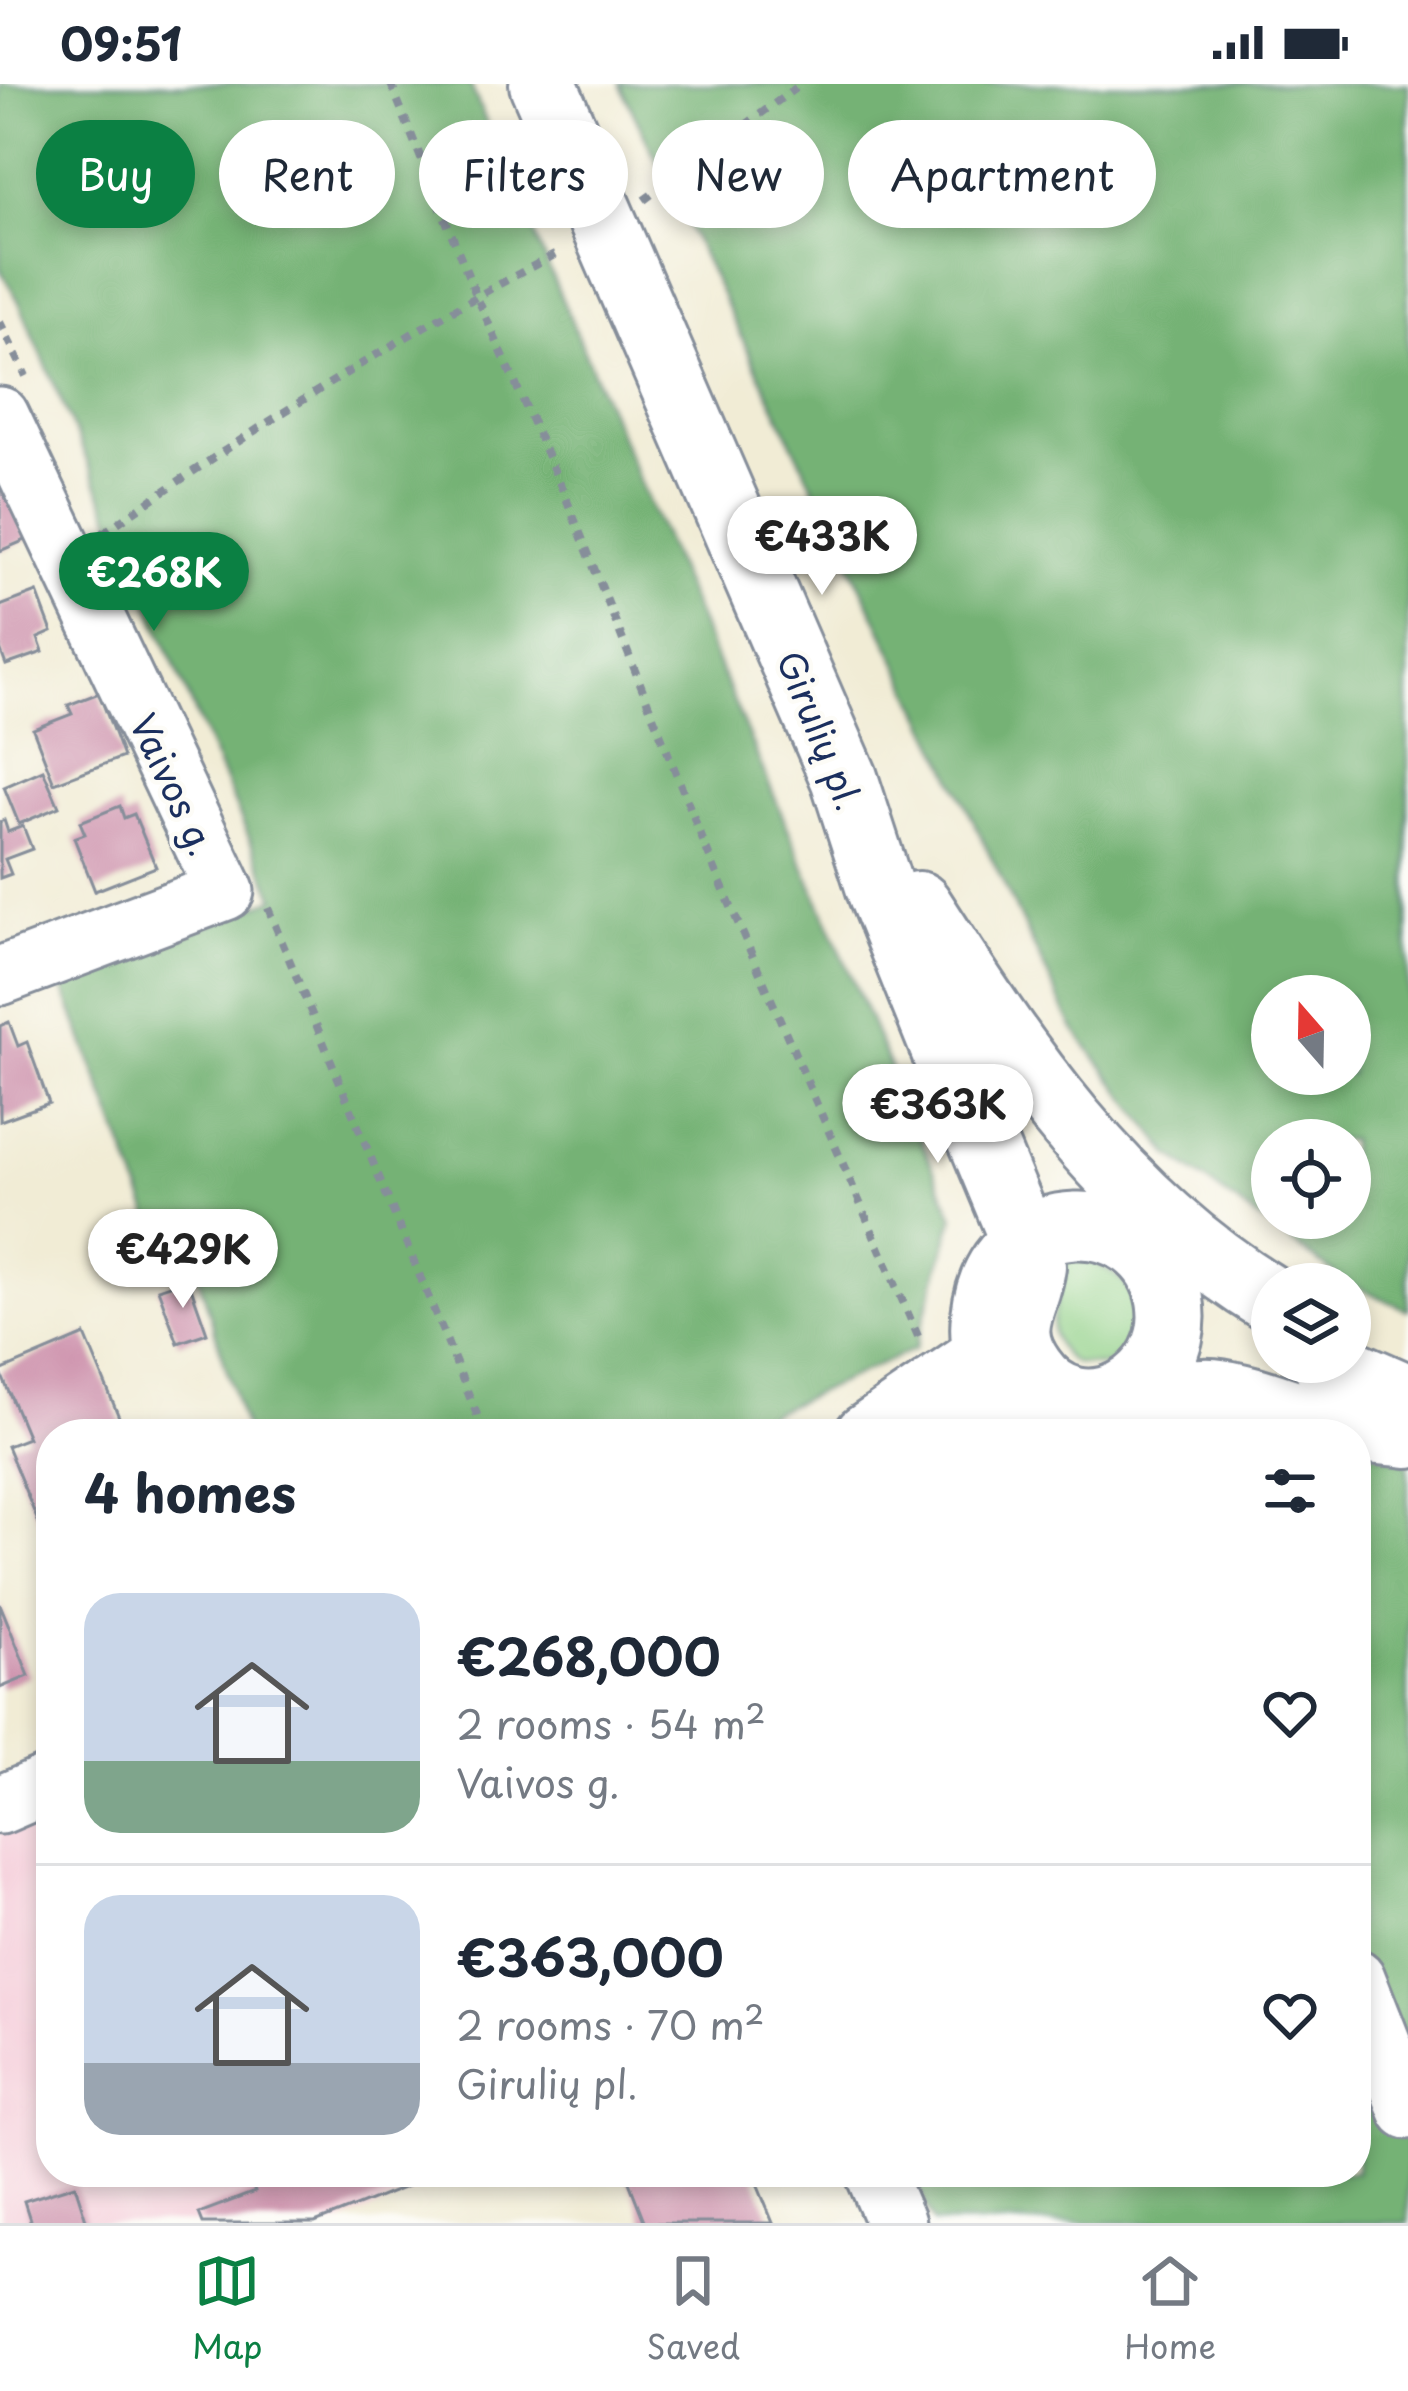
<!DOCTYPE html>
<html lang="en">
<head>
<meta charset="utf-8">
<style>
	body { margin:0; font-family:"Playpen Sans",sans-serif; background:#f6f6f7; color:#1f2937; height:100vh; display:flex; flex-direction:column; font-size:45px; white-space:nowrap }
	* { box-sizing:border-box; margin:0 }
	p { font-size:39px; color:#747a83 }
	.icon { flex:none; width:66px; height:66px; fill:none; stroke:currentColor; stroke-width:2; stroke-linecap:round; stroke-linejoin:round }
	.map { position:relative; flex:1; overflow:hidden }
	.drawer { position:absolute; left:36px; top:1335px; width:1335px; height:768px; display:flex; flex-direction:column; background:#fff; border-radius:48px; box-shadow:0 6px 18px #0003 }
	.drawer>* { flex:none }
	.banner { position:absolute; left:36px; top:36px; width:1338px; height:108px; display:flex; gap:24px }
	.needle { width:78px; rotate:340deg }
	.buttons { position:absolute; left:1251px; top:891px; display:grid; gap:24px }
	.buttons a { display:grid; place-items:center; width:120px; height:120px; border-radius:50%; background:#fff; box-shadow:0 6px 18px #0003; font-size:60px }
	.price { position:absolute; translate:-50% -102px; padding:0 27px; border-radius:42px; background:#fff; color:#222; font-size:39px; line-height:78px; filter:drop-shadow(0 3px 6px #0008) }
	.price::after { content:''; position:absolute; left:50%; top:72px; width:36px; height:27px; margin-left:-18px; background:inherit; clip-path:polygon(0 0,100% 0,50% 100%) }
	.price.active { background:#0b8043; color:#fff }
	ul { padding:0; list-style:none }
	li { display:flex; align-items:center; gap:36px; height:300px; padding:0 48px }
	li+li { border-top:3px solid #e0e1e3 }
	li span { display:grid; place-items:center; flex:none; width:336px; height:240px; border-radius:36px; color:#555 }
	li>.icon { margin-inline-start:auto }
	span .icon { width:144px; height:144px; fill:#fffc; stroke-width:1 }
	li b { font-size:51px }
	h2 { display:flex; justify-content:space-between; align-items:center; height:144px; padding:0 48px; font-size:51px }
	.chip { padding:0 42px; border-radius:54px; background:#fff; box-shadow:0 6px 18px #0003; font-size:42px; line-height:108px }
	.chip.active { background:#0b8043; color:#fff }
	.status { display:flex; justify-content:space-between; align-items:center; height:84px; padding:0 60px; background:#fff; direction:ltr }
	.status svg { height:33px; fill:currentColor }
	.dock { display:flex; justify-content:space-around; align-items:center; height:168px; border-top:3px solid #e0e1e3; background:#fff; font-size:33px; color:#747a83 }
	.dock a { display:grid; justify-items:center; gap:6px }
	.dock .active { color:#0b8043 }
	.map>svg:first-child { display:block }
	.built { fill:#f5cfdb }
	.green { fill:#90d087; stroke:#568072; stroke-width:3 }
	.forest { fill:#74b274; stroke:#487069; stroke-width:3; fill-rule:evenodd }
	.building { fill:#ce93ad }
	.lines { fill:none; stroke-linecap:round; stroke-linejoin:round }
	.minor-casing { stroke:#868e9a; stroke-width:63 }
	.major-casing { stroke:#868e9a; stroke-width:72 }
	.path { stroke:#868e9a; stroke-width:8; stroke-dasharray:9 9; stroke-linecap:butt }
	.minor { stroke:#fff; stroke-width:57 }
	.major { stroke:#fff; stroke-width:66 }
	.labels { text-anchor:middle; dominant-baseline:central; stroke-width:9; stroke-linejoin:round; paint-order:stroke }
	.street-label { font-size:36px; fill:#1b2f5e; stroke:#fdfcf7 }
</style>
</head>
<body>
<div class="status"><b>09:51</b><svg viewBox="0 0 49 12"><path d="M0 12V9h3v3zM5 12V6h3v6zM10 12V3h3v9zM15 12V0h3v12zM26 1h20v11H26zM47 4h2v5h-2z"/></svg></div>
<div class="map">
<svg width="1408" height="2139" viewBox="0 0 1408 2139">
	<rect width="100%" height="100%" fill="#fdfcf7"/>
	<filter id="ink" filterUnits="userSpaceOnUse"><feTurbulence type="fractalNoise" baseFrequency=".00833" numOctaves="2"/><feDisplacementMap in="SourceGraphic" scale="24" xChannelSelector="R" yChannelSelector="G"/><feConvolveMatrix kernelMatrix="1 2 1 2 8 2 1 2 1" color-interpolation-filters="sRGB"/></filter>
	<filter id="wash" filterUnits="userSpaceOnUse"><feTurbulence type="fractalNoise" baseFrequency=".004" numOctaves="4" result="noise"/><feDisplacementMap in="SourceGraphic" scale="48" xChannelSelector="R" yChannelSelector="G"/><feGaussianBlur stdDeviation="2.7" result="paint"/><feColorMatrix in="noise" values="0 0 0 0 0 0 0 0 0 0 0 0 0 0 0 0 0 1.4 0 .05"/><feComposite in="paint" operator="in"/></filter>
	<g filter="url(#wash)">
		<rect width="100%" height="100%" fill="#f1ecd5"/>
		<path class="built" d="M 51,1725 L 51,2088 L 460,2088 L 341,2139 L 0,2139 L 0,1747 Z"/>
		<path class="green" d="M 1063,1174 C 1135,1174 1168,1249 1103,1282 L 1074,1279 C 1032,1251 1065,1214 1063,1174 Z"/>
		<path class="forest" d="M 0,0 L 470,0 L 954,1133 L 915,1265 L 723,1350 L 246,1350 L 198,1191 L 170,1185 L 62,900 L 275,814 L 18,216 L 0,185 Z
			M 620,0 L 1408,0 L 1408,1226 L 1348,1199 L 1170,1071 L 1073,944 ZM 1272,912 L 1350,912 L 1350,990 L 1272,990 ZM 1272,1056 L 1350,1056 L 1350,1134 L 1272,1134 Z
			M 1356,1364 L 1408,1378 L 1408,2139 L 933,2139 L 912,2088 L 1356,2088 Z"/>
		<g id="blocks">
			<path class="building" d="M 0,392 L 28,455 L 0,467 Z
				M 37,508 L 52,548 L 38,554 L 43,568 L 6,581 L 0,565 L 0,522 Z
				M 99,609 L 123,673 L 54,699 L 33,645 L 72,630 L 68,621 Z
				M 43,686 L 59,723 L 19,740 L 4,703 Z
				M 120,722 L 124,734 L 134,730 L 156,783 L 95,807 L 74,754 L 85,750 L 80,738 Z
				M 4,736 L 8,748 L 23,742 L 32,765 L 5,775 L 11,790 L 0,794 L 0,738 Z
				M 9,938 L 18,962 L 27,958 L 49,1019 L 0,1037 L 0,942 Z
				M 188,1195 L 207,1249 L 178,1259 L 158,1205 Z
				M 85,1251 L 126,1350 L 51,1350 L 51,1469 L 7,1362 L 28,1354 L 0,1287 Z
				M 0,1520 L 29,1592 L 0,1604 Z
				M 261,2088 L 425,2088 L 428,2094 L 315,2139 L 203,2139 L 199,2129 L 255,2108 L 249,2093 Z
				M 625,2088 L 752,2088 L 773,2139 L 645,2139 Z
				M 75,2101 L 87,2139 L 31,2139 L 24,2117 Z"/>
		</g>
	</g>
	<g filter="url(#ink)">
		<use href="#blocks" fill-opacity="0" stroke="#868e9a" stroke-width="3"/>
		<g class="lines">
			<defs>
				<path id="minor" d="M 0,332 L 225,807 L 0,892
					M 864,1350 L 987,1266
					M 896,1350 L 1015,1317
					M 0,1721 L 51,1699
					M 1356,1894 L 1408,2026
					M 874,2088 L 896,2139"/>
				<path id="major" d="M 543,0 L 844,694 L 881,808 L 945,967 L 956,1011
					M 918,821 C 1016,974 1112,1119 1272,1216
					M 945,967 L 1024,1157 C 1027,1164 1032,1174 1032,1182 C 1027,1222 1000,1243 1031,1286 C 1080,1357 1185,1301 1170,1216 C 1152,1116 998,1112 985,1232 C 982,1255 988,1282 1001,1301 C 1032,1344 1091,1361 1139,1337 C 1164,1324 1183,1305 1213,1308 C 1256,1313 1294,1333 1336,1341 C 1359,1346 1384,1347 1408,1350
					M 1326,1278 L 1408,1314"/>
			</defs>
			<use href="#minor" class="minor-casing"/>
			<use href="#major" class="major-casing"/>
			<path class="path" d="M 391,0 L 476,211 L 564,409 L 712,779 L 920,1257
				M 644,116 L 801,0
				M 0,238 L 26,292
				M 103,449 C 250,347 401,250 560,168
				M 268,824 L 485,1350"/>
			<use href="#minor" class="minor"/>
			<use href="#major" class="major"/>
		</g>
	</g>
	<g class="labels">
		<g class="street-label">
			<text transform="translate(821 646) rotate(68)">Girulių pl.</text>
			<text transform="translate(174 700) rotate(65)">Vaivos g.</text>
		</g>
	</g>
</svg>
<div class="buttons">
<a><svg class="needle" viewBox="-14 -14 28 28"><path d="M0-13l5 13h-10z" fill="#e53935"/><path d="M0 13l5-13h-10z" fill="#747a83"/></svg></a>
<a><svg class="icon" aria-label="locate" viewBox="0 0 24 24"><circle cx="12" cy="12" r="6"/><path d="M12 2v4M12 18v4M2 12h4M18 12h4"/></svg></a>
<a><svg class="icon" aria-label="layers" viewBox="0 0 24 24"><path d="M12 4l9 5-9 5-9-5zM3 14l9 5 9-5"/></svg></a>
</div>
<b class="price" style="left:822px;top:514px">€433K</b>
<b class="price active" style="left:154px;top:550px">€268K</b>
<b class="price" style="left:938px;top:1082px">€363K</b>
<b class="price" style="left:183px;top:1227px">€429K</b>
<div class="banner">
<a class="chip active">Buy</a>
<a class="chip">Rent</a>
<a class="chip">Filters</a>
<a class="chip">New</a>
<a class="chip">Apartment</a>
</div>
<section class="drawer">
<h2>4 homes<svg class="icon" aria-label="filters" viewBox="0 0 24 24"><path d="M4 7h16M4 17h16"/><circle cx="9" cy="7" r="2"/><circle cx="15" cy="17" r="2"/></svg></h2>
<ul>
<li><span style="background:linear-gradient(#c9d6e8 70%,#7fa58c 0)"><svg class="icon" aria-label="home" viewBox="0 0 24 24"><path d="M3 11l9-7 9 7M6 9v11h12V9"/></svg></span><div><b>€268,000</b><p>2 rooms · 54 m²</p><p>Vaivos g.</p></div><svg class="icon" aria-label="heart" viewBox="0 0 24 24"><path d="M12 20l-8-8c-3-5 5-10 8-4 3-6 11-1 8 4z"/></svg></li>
<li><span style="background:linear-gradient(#c9d6e8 70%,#9aa5b1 0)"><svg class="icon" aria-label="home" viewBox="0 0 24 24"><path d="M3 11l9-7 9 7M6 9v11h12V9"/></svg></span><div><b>€363,000</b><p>2 rooms · 70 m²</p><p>Girulių pl.</p></div><svg class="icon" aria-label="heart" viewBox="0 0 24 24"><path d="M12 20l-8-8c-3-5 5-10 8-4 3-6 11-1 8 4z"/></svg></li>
</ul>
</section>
</div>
<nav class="dock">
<a class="active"><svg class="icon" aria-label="map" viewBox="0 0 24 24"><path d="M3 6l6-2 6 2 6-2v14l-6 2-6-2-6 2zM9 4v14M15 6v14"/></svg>Map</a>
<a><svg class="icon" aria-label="saved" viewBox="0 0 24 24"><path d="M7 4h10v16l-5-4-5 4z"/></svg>Saved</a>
<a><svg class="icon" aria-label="home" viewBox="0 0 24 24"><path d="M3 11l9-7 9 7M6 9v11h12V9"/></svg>Home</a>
</nav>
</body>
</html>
